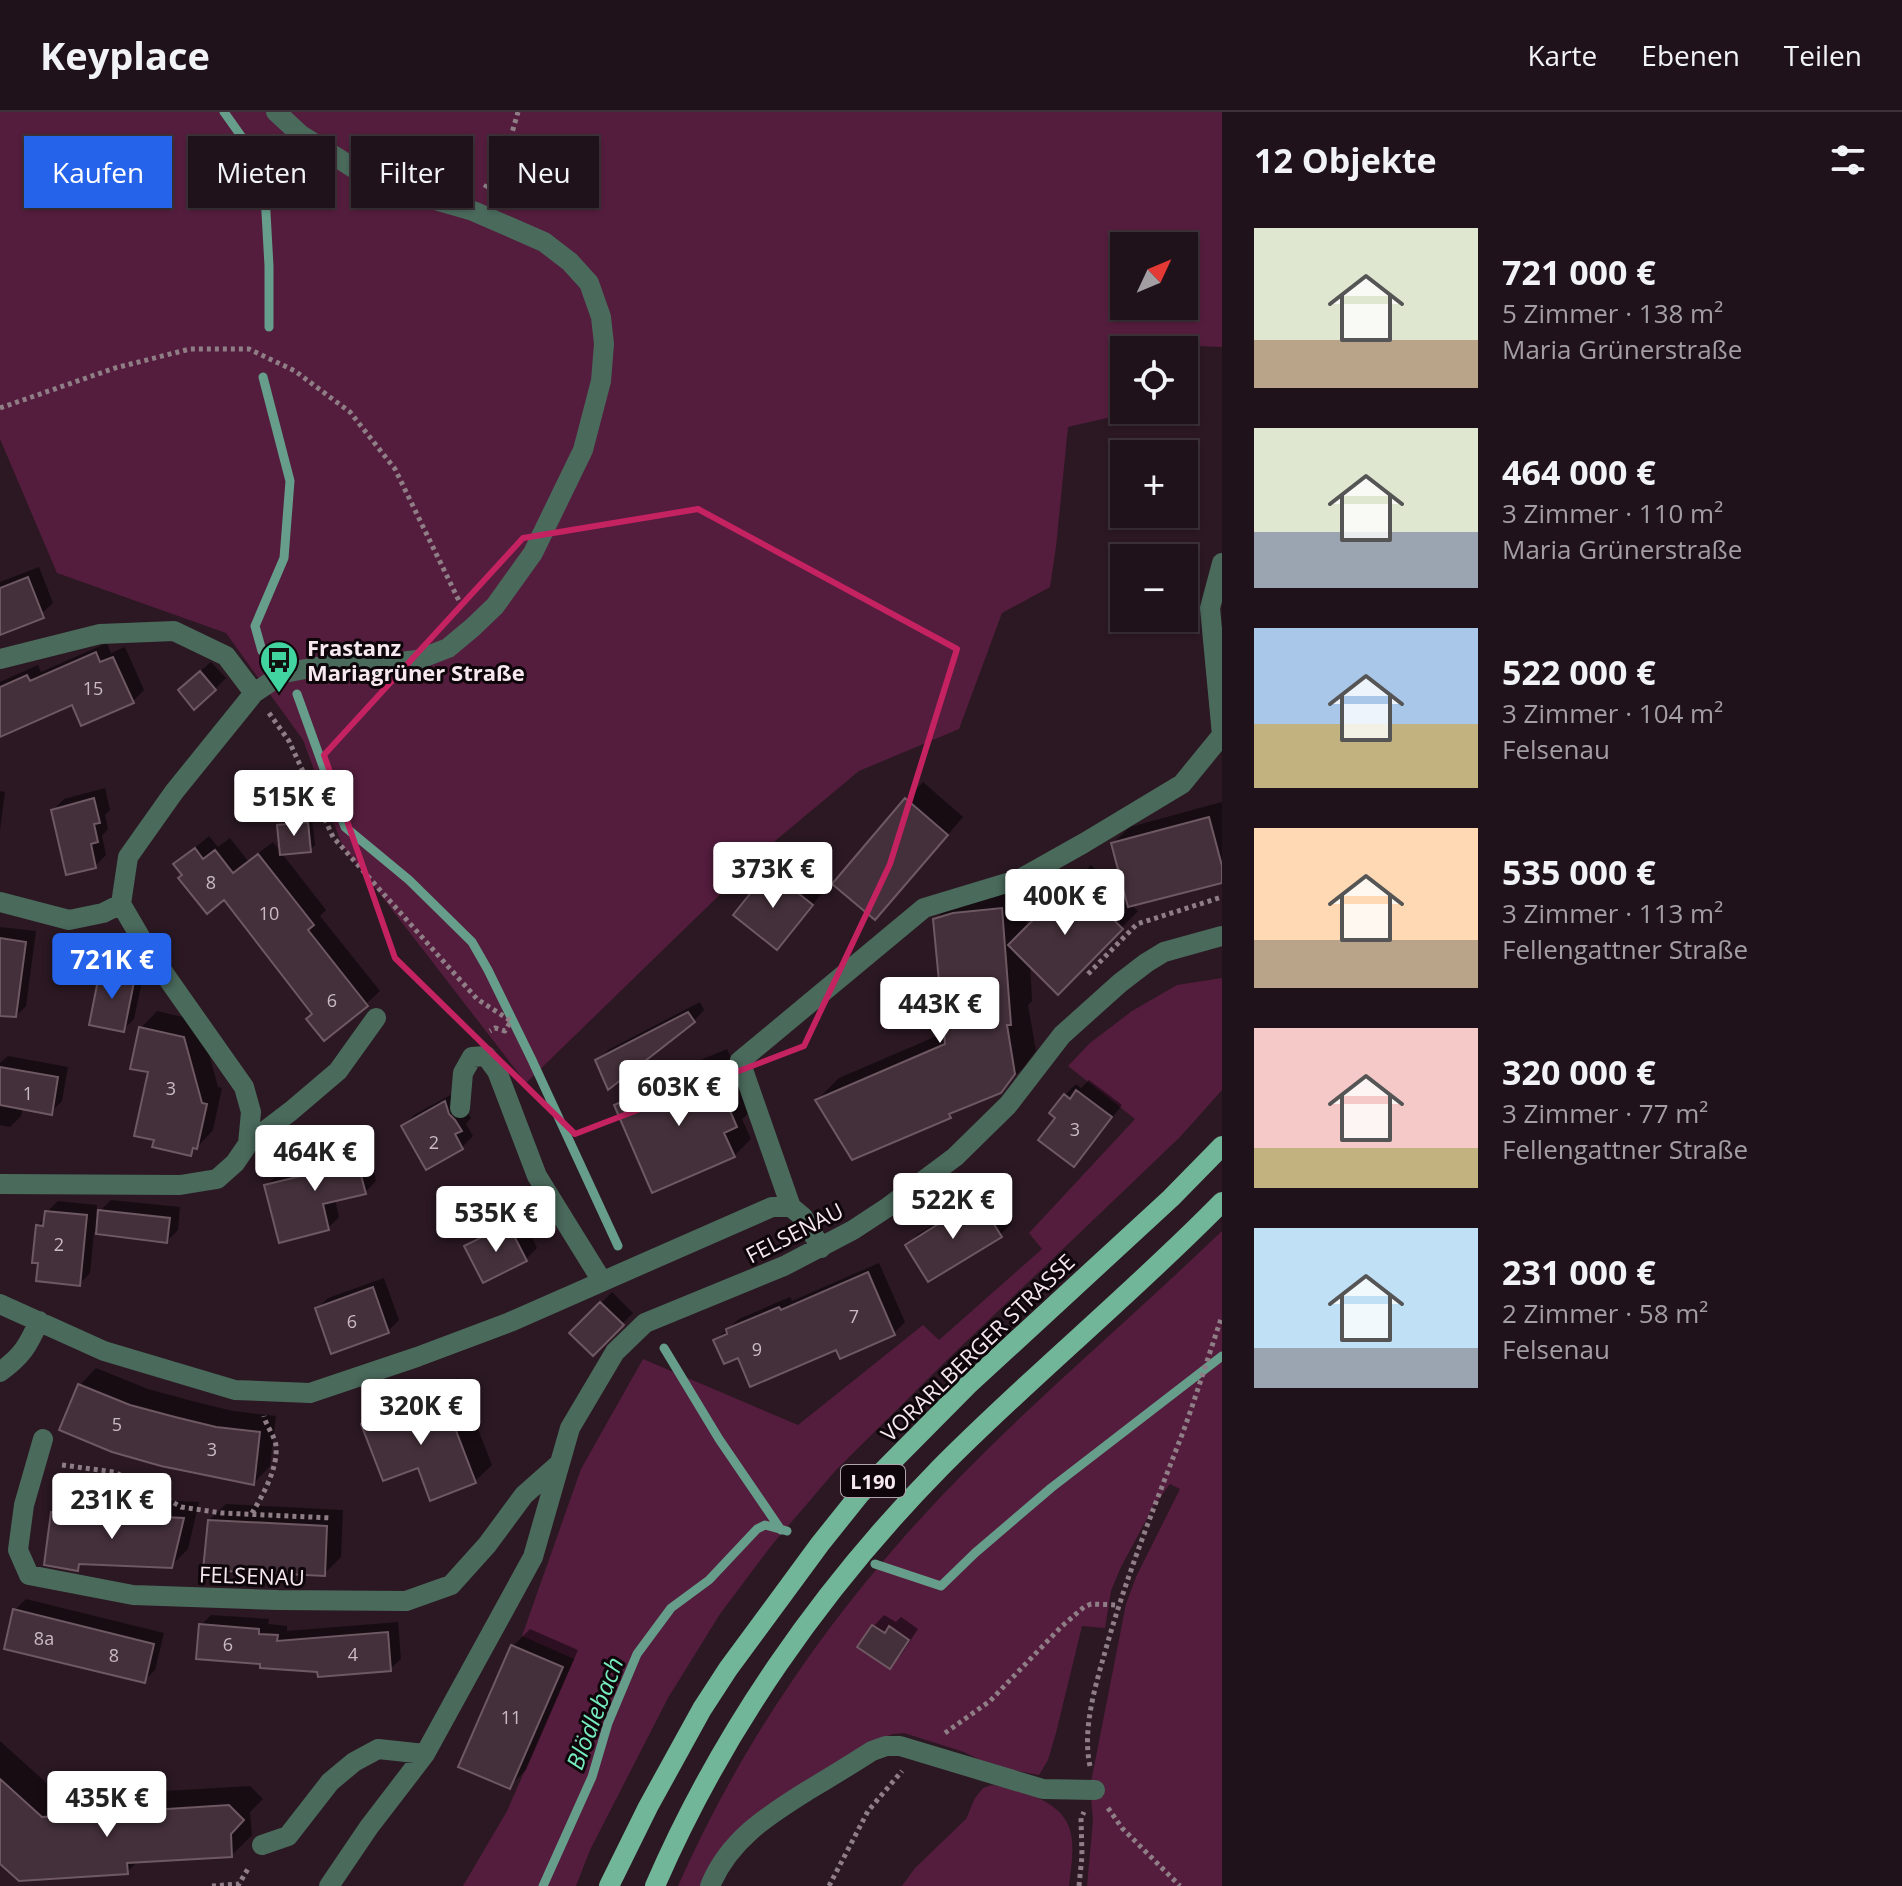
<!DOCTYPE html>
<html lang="de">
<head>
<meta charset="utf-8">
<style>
	body { margin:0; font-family:"Open Sans",sans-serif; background:#281b23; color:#f1f3f6; height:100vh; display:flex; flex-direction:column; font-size:30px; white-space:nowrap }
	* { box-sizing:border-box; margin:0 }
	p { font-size:26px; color:#a29ea2 }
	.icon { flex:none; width:44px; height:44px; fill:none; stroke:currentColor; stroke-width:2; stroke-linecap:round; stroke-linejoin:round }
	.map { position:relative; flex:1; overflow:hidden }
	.drawer { display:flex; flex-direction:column; background:#20121a; width:680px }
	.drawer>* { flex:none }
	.banner { position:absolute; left:24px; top:24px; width:760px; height:72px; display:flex; gap:16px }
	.needle { width:52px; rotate:46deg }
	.fabs { position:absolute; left:1110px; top:120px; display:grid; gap:16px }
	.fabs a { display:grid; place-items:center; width:88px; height:88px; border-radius:0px; background:#20121a; box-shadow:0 2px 6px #0004,0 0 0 2px #3d3239; font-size:40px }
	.price { position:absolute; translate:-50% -68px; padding:0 18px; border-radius:8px; background:#fff; color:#222; font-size:26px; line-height:52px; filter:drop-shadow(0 2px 4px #0008) }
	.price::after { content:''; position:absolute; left:50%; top:48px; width:24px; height:18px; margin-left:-12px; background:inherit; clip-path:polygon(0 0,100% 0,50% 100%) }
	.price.selected { background:#2563eb; color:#fff }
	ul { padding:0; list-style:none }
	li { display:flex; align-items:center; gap:24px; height:200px; padding:0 32px }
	li span { display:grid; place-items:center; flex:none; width:224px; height:160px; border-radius:0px; color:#555 }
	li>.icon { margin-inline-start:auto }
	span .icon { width:96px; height:96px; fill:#fffc; stroke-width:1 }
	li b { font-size:34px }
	h2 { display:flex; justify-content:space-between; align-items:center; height:96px; padding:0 32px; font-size:34px }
	.pill { padding:0 28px; border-radius:0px; background:#20121a; box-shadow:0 2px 6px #0004,0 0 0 2px #3d3239; font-size:28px; line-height:72px }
	.pill.selected { background:#2563eb; color:#fff }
	header { display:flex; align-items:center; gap:48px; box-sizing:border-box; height:112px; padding:0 40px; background:#20121a; border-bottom:2px solid #3d3239 }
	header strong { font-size:38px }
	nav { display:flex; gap:44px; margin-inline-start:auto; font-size:28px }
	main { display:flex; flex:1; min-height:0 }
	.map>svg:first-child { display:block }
	.green { fill:#541d3d; fill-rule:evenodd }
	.shadow { fill:#0007; fill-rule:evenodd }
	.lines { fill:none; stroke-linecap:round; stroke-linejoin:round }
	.stream { stroke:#669e8b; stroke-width:9 }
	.building { fill:#44303a; stroke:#6e5862; stroke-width:2 }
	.path { stroke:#8f7e86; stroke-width:5; stroke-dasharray:4 4; stroke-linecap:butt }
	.minor { stroke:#4a6a5c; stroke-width:20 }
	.major { stroke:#72b699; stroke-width:20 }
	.marked { fill:none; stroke:#c52262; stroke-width:6; stroke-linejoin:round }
	.labels { text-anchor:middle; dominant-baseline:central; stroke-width:6; stroke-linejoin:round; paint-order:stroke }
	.number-label { font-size:18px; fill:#cabac1 }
	.shield { fill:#0e060a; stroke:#b0a4aa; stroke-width:2 }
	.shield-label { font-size:20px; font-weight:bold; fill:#f6e8ee }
	.poi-label { font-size:22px; font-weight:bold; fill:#f6e8ee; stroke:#0e060a; text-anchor:start }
	.street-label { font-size:22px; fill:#f6e8ee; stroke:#0e060a }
	.water-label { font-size:24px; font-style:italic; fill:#76ebbd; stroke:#0e060a }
</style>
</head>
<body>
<header>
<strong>Keyplace</strong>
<nav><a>Karte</a><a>Ebenen</a><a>Teilen</a></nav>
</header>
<main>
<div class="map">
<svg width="1222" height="1774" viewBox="0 0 1222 1774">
	<rect width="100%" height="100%" fill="#2b1822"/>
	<path class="green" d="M 0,0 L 1222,0 L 1222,235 L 1173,233 L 1166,238 L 1124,238 L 1124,298 L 1129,298 L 1124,302 L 1068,315 L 1056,435 L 1050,475 L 1002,501 L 959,617 L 859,659 L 775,729 L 526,971 L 342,733 L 303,628 L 226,521 L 57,461 L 0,327 ZM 1124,134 L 1184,134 L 1184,194 L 1124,194 Z
		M 1222,866 L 1222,978 L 1180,1025 L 951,1244 L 836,1358 L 771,1434 L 720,1502 L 668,1586 L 590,1738 L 576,1774 L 463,1774 L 507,1699 L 574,1547 L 522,1524 L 581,1357 L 643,1247 L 798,1313 L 923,1213 L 939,1228 L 1042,1137 L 1029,1121 L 1135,1007 L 1068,954 L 1090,931 L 1132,899 L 1177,873 Z
		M 1222,1119 L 1222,1774 L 1087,1774 L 1093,1708 L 1090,1675 L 1126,1492 L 1136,1465 L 1180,1377 L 1170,1372 L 1153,1395 L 1120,1457 L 1111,1479 L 1105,1516 L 1082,1514 L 1056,1621 L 1048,1648 L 1039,1663 L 1012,1658 L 984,1650 L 964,1640 L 904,1621 L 893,1622 L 864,1633 L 702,1774 L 678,1774 C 734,1647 812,1529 904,1425 C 1001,1315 1116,1221 1222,1119 Z
		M 992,1673 C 1018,1677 1062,1688 1070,1718 C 1075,1736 1071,1756 1069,1774 L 902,1774 L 915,1756 L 966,1707 L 975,1686 L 983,1676 Z"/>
	<path class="shadow" d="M 39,455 L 53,491 L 42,501 L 0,510 L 0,470 Z
		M 107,531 L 111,541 L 125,535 L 144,578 L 133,589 L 73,590 L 0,622 L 0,570 L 38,553 L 41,560 Z
		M 211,550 L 226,566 L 215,577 L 191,567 Z
		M 923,670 L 963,705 L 891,789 L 835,771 L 907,687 Z
		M 105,676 L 110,698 L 105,703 L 108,717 L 102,724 L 106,743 L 95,754 L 53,698 L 64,687 Z
		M 0,679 L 5,680 L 0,718 Z
		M 1222,690 L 1222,769 L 1131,793 L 1138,799 L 1058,880 L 1030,851 L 1032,889 L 1028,893 L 1036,939 L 1023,956 L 1000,979 L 957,996 L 950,1004 L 817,988 L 839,966 L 946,920 L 935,808 L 957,786 L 1024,775 L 1027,817 L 1091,753 L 1129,791 L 1113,731 L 1130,715 Z
		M 312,706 L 315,733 L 310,738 L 279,714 L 284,709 Z
		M 209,724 L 218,735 L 230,726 L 248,749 L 273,730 L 326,798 L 320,804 L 380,879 L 366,892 L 314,902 L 225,786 L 184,762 L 176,752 Z
		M 782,749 L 822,781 L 788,824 L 771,760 Z
		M 0,815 L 36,819 L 26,894 L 15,905 L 0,903 Z
		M 113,848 L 145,855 L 134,907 L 123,918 L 102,859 Z
		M 700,890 L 704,898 L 694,909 L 597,949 L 608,938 Z
		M 157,899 L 200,909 L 218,975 L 222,976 L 213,1018 L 191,1042 L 150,959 L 141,916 Z
		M 727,937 L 753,997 L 742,1007 L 751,1027 L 734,1044 L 616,993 L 633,976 Z
		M 8,944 L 68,955 L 62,989 L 51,1000 L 23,995 L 21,1004 L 10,1015 L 0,1013 L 0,951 Z
		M 1089,968 L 1122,993 L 1084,1042 L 1074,1053 L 1058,1005 L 1065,983 L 1076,972 L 1081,976 Z
		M 456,980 L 471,1006 L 466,1012 L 473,1024 L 462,1035 L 426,1056 L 403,1014 L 414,1003 Z
		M 357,1014 L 368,1036 L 376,1069 L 365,1080 L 335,1087 L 339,1105 L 328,1116 L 266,1074 L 277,1063 L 330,1050 L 325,1030 L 336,1019 ZM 355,1020 L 356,1023 L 335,1028 L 335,1024 Z
		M 531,1073 L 539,1095 L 534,1100 L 521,1104 L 537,1136 L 526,1147 L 466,1135 L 477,1124 L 510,1107 L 503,1086 L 508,1081 Z
		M 990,1078 L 1011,1112 L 1000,1123 L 907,1133 L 918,1122 Z
		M 111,1088 L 180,1095 L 178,1118 L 167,1129 L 94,1120 L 90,1161 L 79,1172 L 40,1149 L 37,1114 L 46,1105 L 47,1100 L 58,1089 L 97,1093 L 96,1103 Z
		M 879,1151 L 905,1210 L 894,1221 L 837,1235 L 739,1244 L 715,1228 L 739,1207 L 790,1185 L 792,1189 Z
		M 384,1166 L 399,1208 L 388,1219 L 317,1197 L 328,1186 Z
		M 612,1180 L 633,1201 L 593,1241 L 572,1221 Z
		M 96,1256 L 148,1277 L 192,1289 L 233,1299 L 276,1304 L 270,1354 L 254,1371 L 80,1273 Z
		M 458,1266 L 492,1353 L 475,1369 L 419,1353 L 363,1313 L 380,1296 Z
		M 69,1384 L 199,1390 L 188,1437 L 171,1454 L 84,1450 L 77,1457 L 52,1400 Z
		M 226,1392 L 343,1398 L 341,1445 L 324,1462 L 209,1408 Z
		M 26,1487 L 164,1521 L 155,1558 L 144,1569 L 15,1498 Z
		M 211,1503 L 269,1507 L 268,1512 L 287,1514 L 287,1519 L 398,1510 L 401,1547 L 390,1557 L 319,1558 L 201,1513 Z
		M 884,1503 L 896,1510 L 901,1505 L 918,1517 L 901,1543 L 890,1554 L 874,1514 Z
		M 530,1517 L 578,1538 L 526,1658 L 509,1675 L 513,1534 Z
		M 0,1629 L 62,1685 L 250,1674 L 263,1687 L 250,1700 L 252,1723 L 232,1743 L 139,1748 L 127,1760 L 0,1749 Z"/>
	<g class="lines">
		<path class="stream" d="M 224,0 L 251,38 L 265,83 L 269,154 L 269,215
			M 262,539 L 255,514 L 284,446 L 290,369 L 263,265
			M 297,582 L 345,715 L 409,768 L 472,830 L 488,858 L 532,948 L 618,1134
			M 664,1236 L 719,1327 L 781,1418
			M 875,1452 L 941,1474 L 975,1441 L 1051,1376 L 1222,1244
			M 543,1774 L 592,1665 L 608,1611 L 637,1542 L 671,1496 L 709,1468 L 757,1417 L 765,1413 L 787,1419"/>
	</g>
	<path class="building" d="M 28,465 L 44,506 L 0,523 L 0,476 Z
		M 96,540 L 100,550 L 113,545 L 134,591 L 81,614 L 72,593 L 0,625 L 0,575 L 27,563 L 30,569 Z
		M 200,559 L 216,578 L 194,598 L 178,578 Z
		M 94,686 L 100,711 L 94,712 L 98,730 L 91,732 L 96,756 L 66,763 L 51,698 Z
		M 905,686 L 948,723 L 875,808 L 832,772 Z
		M 1209,705 L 1222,754 L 1222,771 L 1128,795 L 1111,731 Z
		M 308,710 L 311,740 L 280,743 L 277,713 Z
		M 195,736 L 203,747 L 215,738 L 233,761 L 258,742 L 314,813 L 308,818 L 368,894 L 324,929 L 306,907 L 312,902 L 224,788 L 207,802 L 178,766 L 182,763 L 173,752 Z
		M 769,758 L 813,793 L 777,838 L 733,803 Z
		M 1073,768 L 1123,817 L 1058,883 L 1008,833 Z
		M 1002,796 L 1011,913 L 1007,913 L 1015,962 L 1001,981 L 949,1002 L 951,1006 L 852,1048 L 815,988 L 945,932 L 933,807 L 953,801 Z
		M 0,826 L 26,830 L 16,905 L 0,904 Z
		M 100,858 L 135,865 L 124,920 L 89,913 Z
		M 688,900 L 695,910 L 608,978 L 595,948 Z
		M 139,915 L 184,925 L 202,991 L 207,992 L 197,1037 L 193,1036 L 191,1044 L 152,1035 L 154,1028 L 134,1024 L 148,960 L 130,957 Z
		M 710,952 L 737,1015 L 724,1021 L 735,1045 L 652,1081 L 614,993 Z
		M 0,955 L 58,965 L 52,1003 L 0,993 Z
		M 1076,978 L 1112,1005 L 1074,1055 L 1038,1028 L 1055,1006 L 1049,1001 L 1064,982 L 1070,987 Z
		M 445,989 L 449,1002 L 455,1008 L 462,1019 L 455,1022 L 463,1037 L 426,1058 L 401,1014 Z
		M 346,1024 L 357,1048 L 366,1082 L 323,1092 L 329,1118 L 279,1131 L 264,1073 L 330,1057 L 323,1029 Z
		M 526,1077 L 535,1101 L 509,1111 L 501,1086 Z
		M 978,1087 L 1002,1125 L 928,1170 L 905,1133 Z
		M 98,1098 L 170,1106 L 167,1131 L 96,1122 Z
		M 45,1099 L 87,1103 L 80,1174 L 36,1169 L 38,1151 L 32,1151 L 36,1113 L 43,1114 Z
		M 508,1112 L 527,1149 L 483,1171 L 464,1134 Z
		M 868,1160 L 895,1223 L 840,1247 L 836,1238 L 750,1275 L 738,1246 L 724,1252 L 713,1228 L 727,1222 L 726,1217 L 779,1195 L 781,1198 Z
		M 373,1175 L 389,1221 L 331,1242 L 315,1196 Z
		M 600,1190 L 624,1213 L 593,1244 L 569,1221 Z
		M 78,1272 L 130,1293 L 175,1305 L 216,1315 L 260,1320 L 254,1373 L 161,1354 L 112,1340 L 59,1318 Z
		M 442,1282 L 476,1371 L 430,1389 L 418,1356 L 383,1369 L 361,1312 Z
		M 51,1400 L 184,1406 L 172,1456 L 79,1452 L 78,1459 L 44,1453 Z
		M 208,1408 L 327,1414 L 325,1464 L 203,1458 Z
		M 13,1497 L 154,1532 L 145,1571 L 4,1537 Z
		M 199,1512 L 259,1517 L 259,1522 L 278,1523 L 277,1529 L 388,1520 L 391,1559 L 318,1565 L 317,1560 L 260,1556 L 260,1552 L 196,1547 Z
		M 872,1513 L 885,1521 L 889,1514 L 909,1528 L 890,1557 L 857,1535 Z
		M 511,1533 L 563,1555 L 510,1677 L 458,1655 Z
		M 0,1667 L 42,1705 L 229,1693 L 244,1708 L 231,1722 L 232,1745 L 127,1751 L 128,1762 L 19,1769 L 0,1752 Z"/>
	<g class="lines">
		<path class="path" d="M 507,39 L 531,96
			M 485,76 L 507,38 L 518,0
			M 0,296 L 115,256 L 190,237 L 249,237 L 295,259 L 350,300 L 395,357 L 462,495
			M 269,601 L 289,629 L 333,725 L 477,887 L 511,909 L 505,919 L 495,916 L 490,919
			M 1088,862 L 1137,812 L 1222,785
			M 62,1353 L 114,1360 L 148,1376 L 181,1395 L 222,1401 L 332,1406
			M 252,1401 C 263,1383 278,1356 276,1334 C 275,1324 266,1314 264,1304
			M 945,1621 L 990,1589 L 1061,1515 L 1084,1495 L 1091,1492 L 1118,1493
			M 1090,1654 C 1082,1618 1095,1575 1105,1540 C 1126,1465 1155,1393 1183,1320 C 1197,1282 1209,1242 1222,1204
			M 1108,1696 L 1122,1716 L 1180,1774
			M 212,1774 L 239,1772 L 249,1755
			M 829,1774 L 868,1699 L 902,1659
			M 1079,1774 L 1082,1744 L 1081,1706 L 1084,1700"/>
		<path class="minor" d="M 0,547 L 100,522 L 174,519 L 226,544 L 254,581
			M 0,790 L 69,808 L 103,801 L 121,792
			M 460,996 L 463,961 L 472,945 L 486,944 L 497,959 L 537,1064 L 602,1169
			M 248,1032 L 291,999 L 338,959 L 376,906
			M 0,1072 L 180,1073 L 217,1067 L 235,1051 L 248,1032 L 251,1000 L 244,975 L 149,840 L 121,792 L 128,745 L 174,680 L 254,581 L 284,561 L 327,553 L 364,554 L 417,548 L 448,536 L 472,516 L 495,494 L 533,441 L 583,338 L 601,269 L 604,232 L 601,205 L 589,171 L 570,150 L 544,130 L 473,99 L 379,72 L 301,23 L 276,0
			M 791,1095 L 740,949 L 924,796 L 1020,767 L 1084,731 L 1182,672 L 1222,623 L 1210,496 L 1222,451
			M 0,1192 L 104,1239 L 235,1278 L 310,1281 L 417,1245 L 510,1210 L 772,1095 L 791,1095 L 803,1105 L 821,1136
			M 0,1260 C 22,1244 28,1234 39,1209
			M 43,1327 L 24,1393 L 18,1438 L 29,1463 L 133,1483 L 278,1488 L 406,1489 L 451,1473 L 487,1433 L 524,1383 L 559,1352
			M 262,1733 L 288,1724 L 330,1670 L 354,1650 L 378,1637 L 425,1642
			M 329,1774 L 369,1715 L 425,1642 L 533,1445 L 570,1316 L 615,1240 L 645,1211 L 784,1154 L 853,1118 L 888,1095 L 955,1045 L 1008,993 L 1062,923 L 1120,871 L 1146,851 L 1164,840 L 1222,824
			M 710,1774 C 729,1728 767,1704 807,1679 C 829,1666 850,1653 872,1639 L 886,1634 L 900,1634 L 1043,1677 L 1095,1678"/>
		<path class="major" d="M 609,1774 L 648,1695 L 702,1597 L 728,1557 L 820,1432 L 860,1382 L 968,1273 L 1171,1086 L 1222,1034
			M 655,1774 C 722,1619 822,1476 940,1356 C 1031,1264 1132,1182 1222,1090"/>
	</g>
	<path class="marked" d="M 698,397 L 957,537 L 890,752 L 804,934 L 575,1022 L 395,846 L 324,643 L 523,426 Z"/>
	<defs>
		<symbol id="bus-pin" viewBox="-11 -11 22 30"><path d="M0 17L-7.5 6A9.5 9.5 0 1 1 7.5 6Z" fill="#41d4a1" stroke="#0e060a"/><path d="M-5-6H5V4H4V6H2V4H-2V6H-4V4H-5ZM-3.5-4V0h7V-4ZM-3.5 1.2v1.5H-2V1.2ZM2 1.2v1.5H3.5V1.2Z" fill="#111"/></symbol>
	</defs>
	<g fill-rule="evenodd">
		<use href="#bus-pin" x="257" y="526" width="44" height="60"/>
	</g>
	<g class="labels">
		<g class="number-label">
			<text x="93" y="576">15</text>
			<text x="211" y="770">8</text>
			<text x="269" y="801">10</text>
			<text x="332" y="888">6</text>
			<text x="171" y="976">3</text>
			<text x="28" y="981">1</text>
			<text x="1075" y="1017">3</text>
			<text x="434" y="1030">2</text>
			<text x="59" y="1132">2</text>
			<text x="854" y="1204">7</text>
			<text x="352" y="1209">6</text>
			<text x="757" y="1237">9</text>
			<text x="117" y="1312">5</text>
			<text x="212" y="1337">3</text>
			<text x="44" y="1526">8a</text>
			<text x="228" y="1532">6</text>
			<text x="353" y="1542">4</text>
			<text x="114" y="1543">8</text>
			<text x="511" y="1605">11</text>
		</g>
		<rect class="shield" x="841" y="1353" width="64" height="32" rx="6"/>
		<g class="shield-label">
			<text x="873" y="1369">L190</text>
		</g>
		<g class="poi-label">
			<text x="307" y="535">Frastanz<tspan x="307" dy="25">Mariagrüner Straße</tspan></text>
		</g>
		<g class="street-label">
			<text transform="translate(794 1120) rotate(-27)">FELSENAU</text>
			<text transform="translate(977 1235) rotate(-44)">VORARLBERGER STRASSE</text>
			<text transform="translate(252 1463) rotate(2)">FELSENAU</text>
		</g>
		<g class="water-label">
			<text transform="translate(594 1601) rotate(-69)">Blödlebach</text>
		</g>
	</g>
</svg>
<div class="fabs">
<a><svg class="needle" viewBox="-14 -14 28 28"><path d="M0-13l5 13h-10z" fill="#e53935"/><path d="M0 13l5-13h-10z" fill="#a29ea2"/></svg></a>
<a><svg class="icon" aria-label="locate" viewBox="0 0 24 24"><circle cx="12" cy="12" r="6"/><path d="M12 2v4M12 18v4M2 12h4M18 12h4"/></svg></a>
<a>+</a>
<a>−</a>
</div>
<b class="price" style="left:294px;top:726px">515K €</b>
<b class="price" style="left:773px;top:798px">373K €</b>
<b class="price" style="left:1065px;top:825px">400K €</b>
<b class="price selected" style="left:112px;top:889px">721K €</b>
<b class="price" style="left:940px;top:933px">443K €</b>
<b class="price" style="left:679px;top:1016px">603K €</b>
<b class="price" style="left:315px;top:1081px">464K €</b>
<b class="price" style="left:953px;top:1129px">522K €</b>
<b class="price" style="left:496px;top:1142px">535K €</b>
<b class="price" style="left:421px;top:1335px">320K €</b>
<b class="price" style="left:112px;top:1429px">231K €</b>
<b class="price" style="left:107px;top:1727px">435K €</b>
<div class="banner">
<a class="pill selected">Kaufen</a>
<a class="pill">Mieten</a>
<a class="pill">Filter</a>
<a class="pill">Neu</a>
</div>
</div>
<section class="drawer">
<h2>12 Objekte<svg class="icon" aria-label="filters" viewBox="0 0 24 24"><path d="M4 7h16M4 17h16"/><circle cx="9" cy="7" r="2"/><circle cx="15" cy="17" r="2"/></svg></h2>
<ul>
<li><span style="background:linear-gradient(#dfe7d0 70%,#b9a48a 0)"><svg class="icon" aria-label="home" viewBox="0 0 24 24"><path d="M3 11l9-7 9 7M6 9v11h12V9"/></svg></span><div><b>721 000 €</b><p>5 Zimmer · 138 m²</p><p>Maria Grünerstraße</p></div></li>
<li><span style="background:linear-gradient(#dfe7d0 65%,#9aa5b1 0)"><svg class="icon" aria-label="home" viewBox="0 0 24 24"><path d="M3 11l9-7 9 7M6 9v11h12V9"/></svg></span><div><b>464 000 €</b><p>3 Zimmer · 110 m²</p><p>Maria Grünerstraße</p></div></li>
<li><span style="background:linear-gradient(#a9c7e8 60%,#c2b280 0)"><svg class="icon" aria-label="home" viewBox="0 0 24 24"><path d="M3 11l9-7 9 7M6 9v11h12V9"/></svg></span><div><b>522 000 €</b><p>3 Zimmer · 104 m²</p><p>Felsenau</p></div></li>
<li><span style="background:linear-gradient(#ffd9b3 70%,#b9a48a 0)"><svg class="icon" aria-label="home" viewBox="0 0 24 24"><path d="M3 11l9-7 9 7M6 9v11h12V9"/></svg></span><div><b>535 000 €</b><p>3 Zimmer · 113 m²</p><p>Fellengattner Straße</p></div></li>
<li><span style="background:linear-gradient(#f6c9c9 75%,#c2b280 0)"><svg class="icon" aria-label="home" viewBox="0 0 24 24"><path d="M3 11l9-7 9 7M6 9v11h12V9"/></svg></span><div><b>320 000 €</b><p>3 Zimmer · 77 m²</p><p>Fellengattner Straße</p></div></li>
<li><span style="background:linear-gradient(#bfe0f5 75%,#9aa5b1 0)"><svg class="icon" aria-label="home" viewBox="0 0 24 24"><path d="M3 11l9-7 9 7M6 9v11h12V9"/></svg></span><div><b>231 000 €</b><p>2 Zimmer · 58 m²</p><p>Felsenau</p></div></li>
</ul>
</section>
</main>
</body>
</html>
